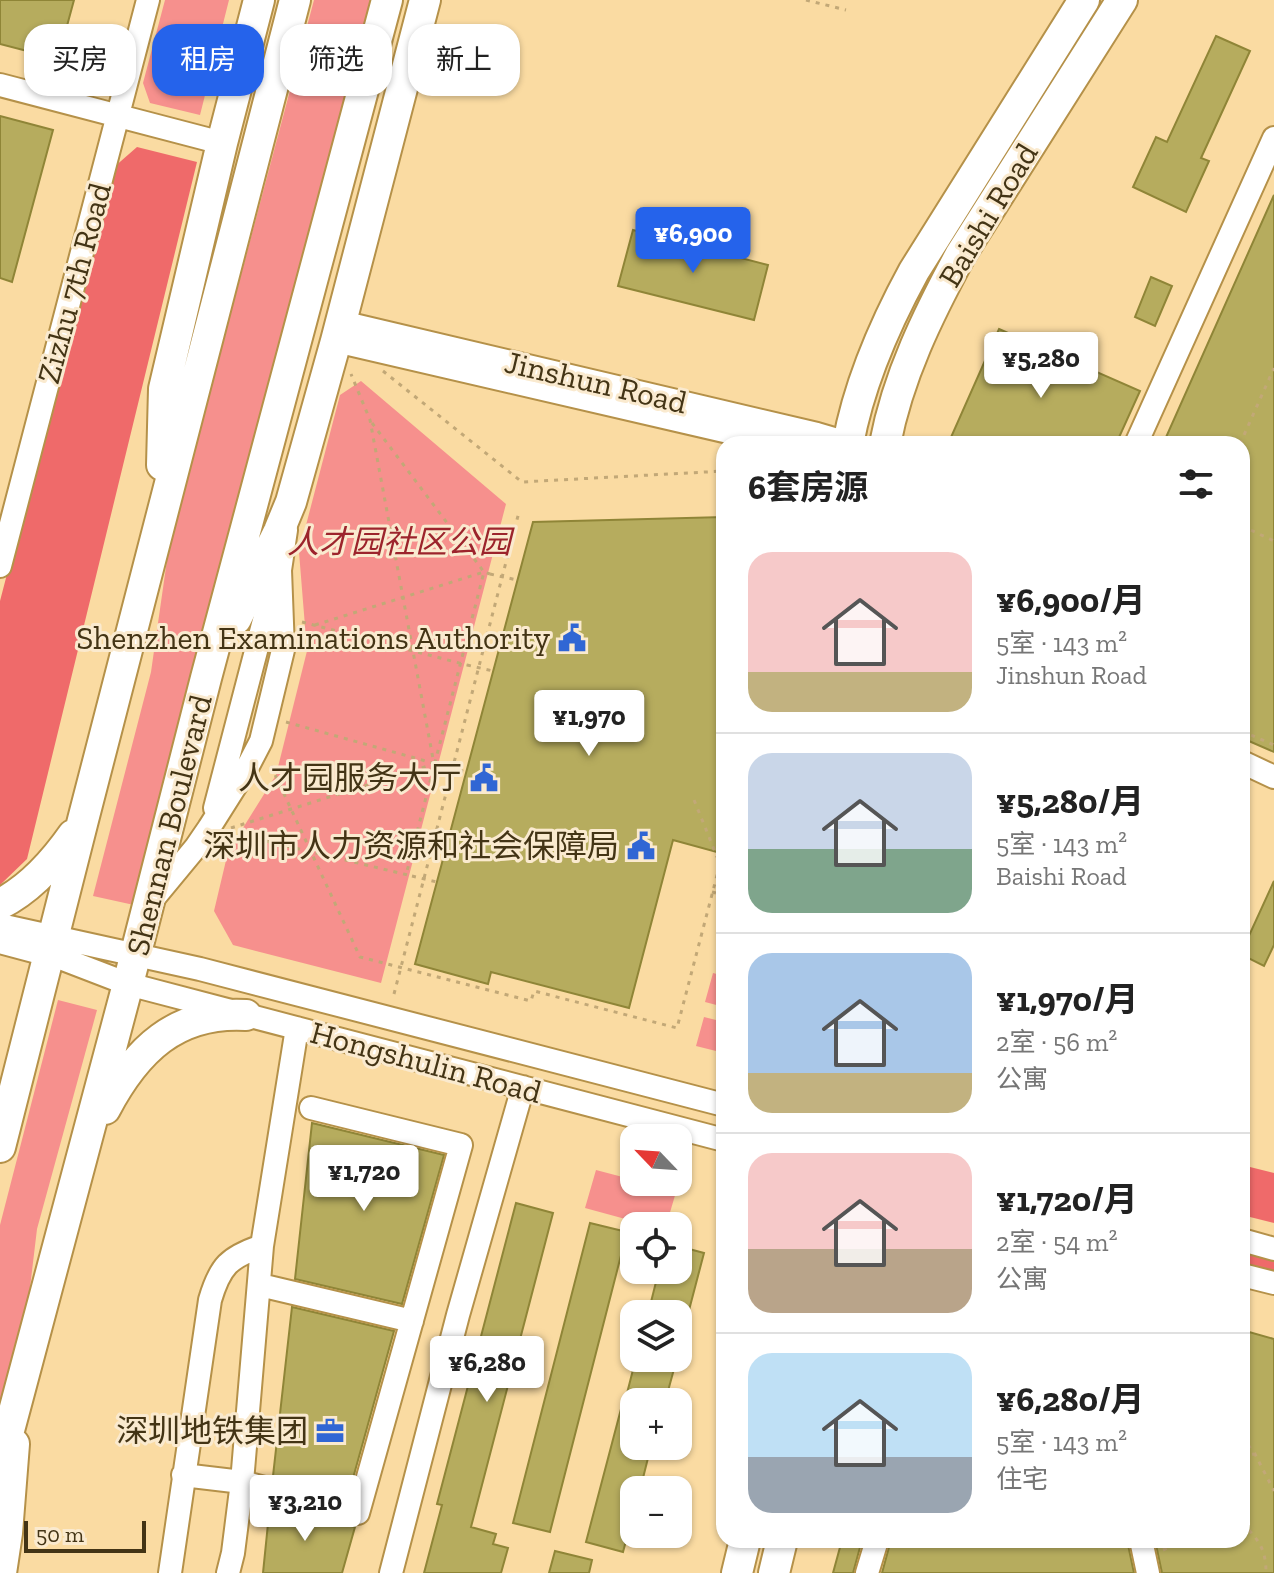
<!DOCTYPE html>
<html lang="zh">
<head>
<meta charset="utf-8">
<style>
	body { margin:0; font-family:"Zilla Slab","Noto Sans SC",serif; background:#f2f2f2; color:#222; height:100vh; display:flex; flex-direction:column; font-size:30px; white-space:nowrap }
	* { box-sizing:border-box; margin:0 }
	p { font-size:26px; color:#767676 }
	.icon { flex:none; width:44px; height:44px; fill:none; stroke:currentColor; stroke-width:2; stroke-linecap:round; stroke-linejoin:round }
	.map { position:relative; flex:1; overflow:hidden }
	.details { position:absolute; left:716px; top:436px; width:534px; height:1112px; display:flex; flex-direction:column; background:#fff; border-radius:24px; box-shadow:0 2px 6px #0004 }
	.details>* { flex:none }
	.banner { position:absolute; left:24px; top:24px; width:572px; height:72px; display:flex; gap:16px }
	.needle { width:52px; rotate:295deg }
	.controls { position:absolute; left:620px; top:1124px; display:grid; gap:16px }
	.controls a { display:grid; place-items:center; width:72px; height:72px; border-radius:16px; background:#fff; box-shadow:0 2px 6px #0004; font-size:40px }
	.scale { position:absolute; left:24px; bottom:20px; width:122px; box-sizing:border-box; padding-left:8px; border:4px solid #433415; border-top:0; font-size:22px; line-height:28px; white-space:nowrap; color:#433415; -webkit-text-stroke:6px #faeacf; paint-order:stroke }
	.price { position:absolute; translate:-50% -68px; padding:0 18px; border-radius:8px; background:#fff; color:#222; font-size:26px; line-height:52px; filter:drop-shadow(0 2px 4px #0008) }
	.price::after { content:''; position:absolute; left:50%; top:48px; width:24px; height:18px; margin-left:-12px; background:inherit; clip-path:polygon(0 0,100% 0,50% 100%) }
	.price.on { background:#2563eb; color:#fff }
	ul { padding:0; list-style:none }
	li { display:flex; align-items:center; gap:24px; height:200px; padding:0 32px }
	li+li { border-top:2px solid #e0e0e0 }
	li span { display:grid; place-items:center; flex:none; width:224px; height:160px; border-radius:24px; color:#555 }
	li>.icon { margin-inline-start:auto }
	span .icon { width:96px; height:96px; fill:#fffc; stroke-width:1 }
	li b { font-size:34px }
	h2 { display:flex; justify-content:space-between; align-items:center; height:96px; padding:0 32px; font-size:34px }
	.chip { padding:0 28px; border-radius:24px; background:#fff; box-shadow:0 2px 6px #0004; font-size:28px; line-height:72px }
	.chip.on { background:#2563eb; color:#fff }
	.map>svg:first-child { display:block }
	.green { fill:#f6908d }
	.forest { fill:#ef6a6a }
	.building { fill:#b6ac5e; stroke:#8f8537; stroke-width:2 }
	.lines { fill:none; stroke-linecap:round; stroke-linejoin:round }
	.minor-casing { stroke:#b59149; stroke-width:26 }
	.major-casing { stroke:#b59149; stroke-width:34 }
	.path { stroke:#c2a877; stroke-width:3; stroke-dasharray:4 6; stroke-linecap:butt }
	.minor { stroke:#fff; stroke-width:22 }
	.major { stroke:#fff; stroke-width:30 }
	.path-bridge { stroke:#c2a877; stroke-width:3; stroke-dasharray:4 6; stroke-linecap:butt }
	.labels { text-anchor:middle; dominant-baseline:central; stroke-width:6; stroke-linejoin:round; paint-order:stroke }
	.street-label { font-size:32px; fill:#433415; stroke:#faeacf }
	.park-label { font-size:32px; font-style:italic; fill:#9c242c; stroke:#faeacf }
	.poi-label { font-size:32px; fill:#433415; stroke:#faeacf; text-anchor:end }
</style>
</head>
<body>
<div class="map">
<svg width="1274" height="1573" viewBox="0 0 1274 1573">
	<rect width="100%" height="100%" fill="#fadba2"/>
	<path class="green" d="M 165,0 L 229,0 L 200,115 L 150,103 L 143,83 Z
		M 314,0 L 370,0 L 134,905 L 93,896 L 151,672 L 169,546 Z
		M 361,381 L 506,504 L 381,983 L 233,945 L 214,911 L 228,852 L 276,775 L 307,651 L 299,552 L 340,395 Z
		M 713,973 L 724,976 L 724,1007 L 705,1002 Z
		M 58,1000 L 97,1010 L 37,1229 L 29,1296 L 0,1407 L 0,1225 Z
		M 704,1017 L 724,1022 L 724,1053 L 696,1046 Z
		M 596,1170 L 634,1180 L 634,1182 L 641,1182 L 676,1192 L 666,1226 L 651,1226 L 585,1208 Z"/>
	<path class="forest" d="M 137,147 L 197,162 L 27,859 L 0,885 L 0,601 L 113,168 Z
		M 1242,1165 L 1274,1173 L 1274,1223 L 1242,1215 Z
		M 1242,1252 L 1274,1260 L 1274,1275 L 1242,1267 Z"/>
	<path class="building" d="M 0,0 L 74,0 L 58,59 L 0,44 Z
		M 1216,36 L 1250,51 L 1201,158 L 1209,161 L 1186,212 L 1133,187 L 1156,137 L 1167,142 Z
		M 0,116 L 53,130 L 12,282 L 0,278 Z
		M 1274,195 L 1274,752 L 1242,738 L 1242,444 L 1163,444 Z
		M 633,230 L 768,265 L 754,320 L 618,286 Z
		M 1151,277 L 1172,286 L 1155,326 L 1135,317 Z
		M 999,329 L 1140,391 L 1116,444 L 948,444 Z
		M 724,517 L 724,854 L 673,840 L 629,1008 L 491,972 L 488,984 L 415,964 L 533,522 Z
		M 1274,881 L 1274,945 L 1264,966 L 1242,955 L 1242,951 Z
		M 312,1123 L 444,1155 L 402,1304 L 295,1279 Z
		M 516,1203 L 553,1213 L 471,1527 L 496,1534 L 493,1544 L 508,1548 L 501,1573 L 424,1573 L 442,1505 L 437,1504 Z
		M 590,1223 L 627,1232 L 550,1532 L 513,1523 Z
		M 678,1246 L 704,1253 L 688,1314 L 648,1314 L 659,1270 L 678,1270 Z
		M 292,1307 L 394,1331 L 348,1496 L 273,1476 Z
		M 1242,1330 L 1274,1339 L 1274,1573 L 1162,1573 L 1155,1540 L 1242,1540 Z
		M 636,1358 L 677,1358 L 665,1402 L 650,1402 L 634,1398 L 634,1446 L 651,1446 L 640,1490 L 634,1490 L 634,1511 L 623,1552 L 586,1542 L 621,1409 L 623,1409 Z
		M 270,1504 L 355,1527 L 342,1573 L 263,1573 Z
		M 842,1540 L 862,1540 L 853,1573 L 833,1573 Z
		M 891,1540 L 1127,1540 L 1134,1573 L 882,1573 Z
		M 555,1551 L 592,1560 L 589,1573 L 549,1573 Z"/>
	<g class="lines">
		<defs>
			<path id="minor" d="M 0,85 L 222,143
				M 341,322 L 817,434 L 851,444
				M 336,341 L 780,444
				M 1136,444 L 1274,138
				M 0,566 L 148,0
				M 1242,762 L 1274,777
				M 215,808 L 274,582
				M 153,899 L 196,847 L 209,828 L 248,766 L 261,741 L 283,650 L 280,570 L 286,530
				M 0,925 L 200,969 L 724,1105
				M 0,942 L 63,959 L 128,984 L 724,1140
				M 1242,1240 L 1274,1249
				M 1242,1275 L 1274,1283
				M 260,1285 L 412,1321
				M 183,1475 L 242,1482 L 358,1513 L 461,1145 L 311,1108
				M 1141,1540 L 1148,1573
				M 170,1573 L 210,1300 C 220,1266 229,1257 262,1246
				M 228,1573 L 233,1553 L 242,1482 L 262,1246 L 297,1028
				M 391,1573 L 458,1315 L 523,1087
				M 867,1573 L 877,1540"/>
			<path id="major" d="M 848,444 C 859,383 884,326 914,271 L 1084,0
				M 885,444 C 898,376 928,315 961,254 L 1122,0
				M 162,465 L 164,389 L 222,143 L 259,0
				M 236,619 L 279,531 L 291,502 L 336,341 L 425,0
				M 0,904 C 30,889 54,862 73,835
				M 105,1109 C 136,1050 176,1011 246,1015
				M 0,1147 L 83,820 L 295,0
				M 0,1464 L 128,984 L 206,678 L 387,0
				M 1,1573 L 7,1533 L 14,1444
				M 737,1573 L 745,1540
				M 774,1573 L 782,1540"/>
		</defs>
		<use href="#minor" class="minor-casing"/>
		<use href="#major" class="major-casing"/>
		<path class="path" d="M 806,0 L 846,10
			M 383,371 L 522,482 L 724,471
			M 372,423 L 484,572 L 406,875
			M 1240,444 L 1274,368
			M 1242,526 L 1274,541
			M 302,622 L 467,665
			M 315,625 L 484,572 L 490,574
			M 286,722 L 440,765
			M 1242,731 L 1274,745
			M 271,766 L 360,957 L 531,1001 L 534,991 L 677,1028 L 720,864 L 692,795
			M 231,828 L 434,764 L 370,420 L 351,374
			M 228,832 L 412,876
			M 712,892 L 724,895
			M 394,994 L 519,512
			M 1242,1437 L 1255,1454 L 1274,1491
			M 1242,1455 L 1254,1454
			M 1242,1523 C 1259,1540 1266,1549 1266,1573
			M 1163,1550 L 1170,1547 L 1175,1540"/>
		<use href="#minor" class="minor"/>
		<use href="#major" class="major"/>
		<path class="path-bridge" d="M 490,574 L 517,580
			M 467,665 L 493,671
			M 440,765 L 466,772
			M 412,876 L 437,882"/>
	</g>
	<defs>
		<symbol id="civic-bare" viewBox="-9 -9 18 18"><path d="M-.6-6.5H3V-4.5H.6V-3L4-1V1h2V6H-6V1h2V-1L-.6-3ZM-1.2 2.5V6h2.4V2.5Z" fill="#3066d4" stroke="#faeacf" stroke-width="2.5" paint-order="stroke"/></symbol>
		<symbol id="office-bare" viewBox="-9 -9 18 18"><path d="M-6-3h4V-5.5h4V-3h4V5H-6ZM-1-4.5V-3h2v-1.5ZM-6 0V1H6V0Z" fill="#3066d4" stroke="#faeacf" stroke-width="2.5" paint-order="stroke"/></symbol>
	</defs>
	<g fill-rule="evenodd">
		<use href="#civic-bare" x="552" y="618" width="40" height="40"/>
		<use href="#civic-bare" x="464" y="758" width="40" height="40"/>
		<use href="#civic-bare" x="621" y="826" width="40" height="40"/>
		<use href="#office-bare" x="310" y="1411" width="40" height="40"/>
	</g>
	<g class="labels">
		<g class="street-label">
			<text transform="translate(988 215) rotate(-59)">Baishi Road</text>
			<text transform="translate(74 283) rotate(-75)">Zizhu 7th Road</text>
			<text transform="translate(596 382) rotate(13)">Jinshun Road</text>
			<text transform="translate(169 825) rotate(-76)">Shennan Boulevard</text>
			<text transform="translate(426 1062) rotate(15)">Hongshulin Road</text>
		</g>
		<g class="park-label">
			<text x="399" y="542">人才园社区公园</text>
		</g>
		<g class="poi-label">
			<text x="550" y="638">Shenzhen Examinations Authority</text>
			<text x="462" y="778">人才园服务大厅</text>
			<text x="619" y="846">深圳市人力资源和社会保障局</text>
			<text x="308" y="1431">深圳地铁集团</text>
		</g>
	</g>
</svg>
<div class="controls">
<a><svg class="needle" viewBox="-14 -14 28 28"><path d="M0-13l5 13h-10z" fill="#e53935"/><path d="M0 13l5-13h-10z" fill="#767676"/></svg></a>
<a><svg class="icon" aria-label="locate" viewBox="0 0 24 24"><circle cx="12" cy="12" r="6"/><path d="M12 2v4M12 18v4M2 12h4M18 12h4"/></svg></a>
<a><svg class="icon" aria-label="layers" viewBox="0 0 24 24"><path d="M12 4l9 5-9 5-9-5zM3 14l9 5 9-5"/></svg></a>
<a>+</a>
<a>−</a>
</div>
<div class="scale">50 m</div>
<b class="price on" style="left:693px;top:275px">¥6,900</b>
<b class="price" style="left:1041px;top:400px">¥5,280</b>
<b class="price" style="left:589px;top:758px">¥1,970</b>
<b class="price" style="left:364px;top:1213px">¥1,720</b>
<b class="price" style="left:487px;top:1404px">¥6,280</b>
<b class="price" style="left:305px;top:1543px">¥3,210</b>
<div class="banner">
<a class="chip">买房</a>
<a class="chip on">租房</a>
<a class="chip">筛选</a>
<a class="chip">新上</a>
</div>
<section class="details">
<h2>6套房源<svg class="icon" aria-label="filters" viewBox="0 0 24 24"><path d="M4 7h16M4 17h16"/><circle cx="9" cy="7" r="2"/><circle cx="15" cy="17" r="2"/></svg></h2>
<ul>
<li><span style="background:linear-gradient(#f6c9c9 75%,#c2b280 0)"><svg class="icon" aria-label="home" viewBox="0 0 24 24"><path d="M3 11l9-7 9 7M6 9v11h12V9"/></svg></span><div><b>¥6,900/月</b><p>5室 · 143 m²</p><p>Jinshun Road</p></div></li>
<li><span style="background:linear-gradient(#c9d6e8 60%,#7fa58c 0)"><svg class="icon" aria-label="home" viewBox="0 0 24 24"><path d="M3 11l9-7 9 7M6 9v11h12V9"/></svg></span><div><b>¥5,280/月</b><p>5室 · 143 m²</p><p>Baishi Road</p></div></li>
<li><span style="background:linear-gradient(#a9c7e8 75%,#c2b280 0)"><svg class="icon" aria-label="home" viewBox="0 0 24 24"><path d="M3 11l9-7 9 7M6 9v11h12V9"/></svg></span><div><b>¥1,970/月</b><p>2室 · 56 m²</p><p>公寓</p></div></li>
<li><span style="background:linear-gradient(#f6c9c9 60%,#b9a48a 0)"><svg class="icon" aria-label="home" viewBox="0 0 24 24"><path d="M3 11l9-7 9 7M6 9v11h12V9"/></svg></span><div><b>¥1,720/月</b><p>2室 · 54 m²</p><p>公寓</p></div></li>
<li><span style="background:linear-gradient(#bfe0f5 65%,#9aa5b1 0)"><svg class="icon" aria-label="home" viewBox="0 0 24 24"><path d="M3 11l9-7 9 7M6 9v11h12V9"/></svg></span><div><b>¥6,280/月</b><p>5室 · 143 m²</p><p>住宅</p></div></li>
</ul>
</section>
</div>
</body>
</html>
